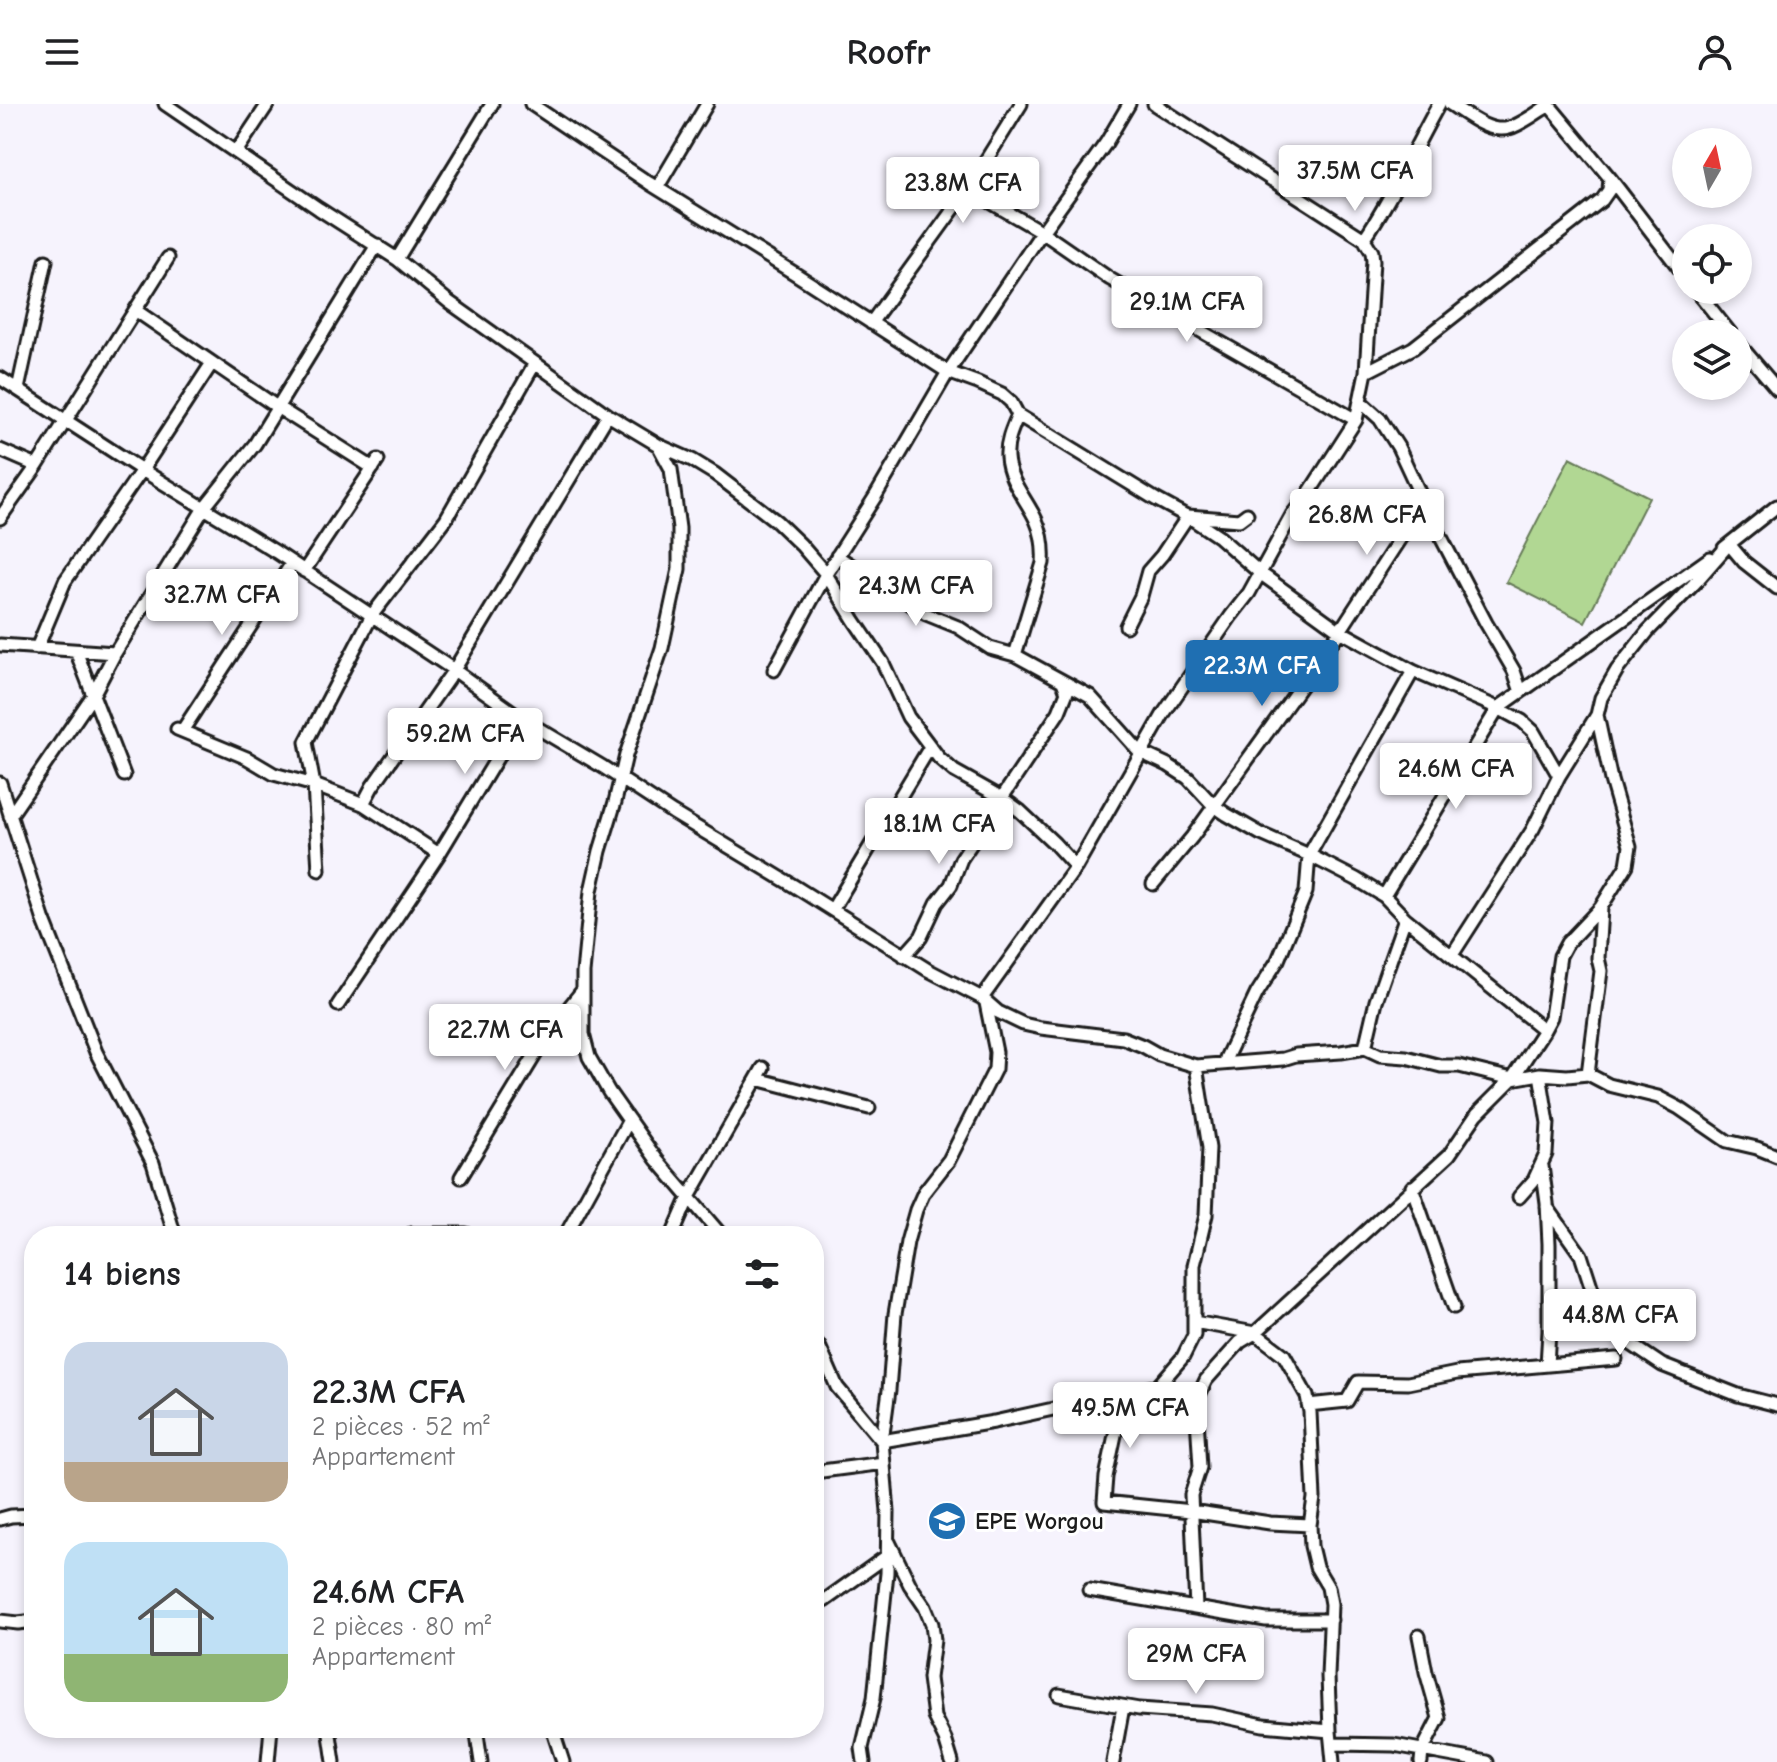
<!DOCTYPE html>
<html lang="fr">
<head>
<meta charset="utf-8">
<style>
	body { margin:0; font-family:"Comic Neue",sans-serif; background:#f6f6f6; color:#202124; height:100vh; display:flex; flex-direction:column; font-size:30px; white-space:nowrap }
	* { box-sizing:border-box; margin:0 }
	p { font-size:26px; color:#757577 }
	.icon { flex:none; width:44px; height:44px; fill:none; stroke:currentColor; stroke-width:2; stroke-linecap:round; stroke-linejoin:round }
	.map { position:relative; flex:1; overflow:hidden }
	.panel { position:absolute; left:24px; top:1122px; width:800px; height:512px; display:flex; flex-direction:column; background:#fff; border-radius:32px; box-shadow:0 4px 12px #0003 }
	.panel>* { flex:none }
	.needle { width:52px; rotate:9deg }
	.tools { position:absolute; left:1672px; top:24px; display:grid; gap:16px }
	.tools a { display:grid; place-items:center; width:80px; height:80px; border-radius:50%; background:#fff; box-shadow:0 4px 12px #0003; font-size:40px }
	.price { position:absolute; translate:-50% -68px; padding:0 18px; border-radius:8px; background:#fff; color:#222; font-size:26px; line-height:52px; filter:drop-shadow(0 2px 4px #0008) }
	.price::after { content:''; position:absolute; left:50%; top:48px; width:24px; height:18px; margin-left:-12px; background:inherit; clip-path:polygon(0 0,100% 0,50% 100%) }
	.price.selected { background:#1f6fb2; color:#fff }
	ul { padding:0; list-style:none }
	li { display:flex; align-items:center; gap:24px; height:200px; padding:0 40px }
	li span { display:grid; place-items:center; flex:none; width:224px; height:160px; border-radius:24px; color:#555 }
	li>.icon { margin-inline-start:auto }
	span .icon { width:96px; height:96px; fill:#fffc; stroke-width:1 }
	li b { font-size:34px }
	h2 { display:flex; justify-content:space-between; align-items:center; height:96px; padding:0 40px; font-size:34px }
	header { display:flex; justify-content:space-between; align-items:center; height:104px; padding:0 40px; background:#fff; font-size:36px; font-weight:700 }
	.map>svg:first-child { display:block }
	.green { fill:#b1d793; stroke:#667a58; stroke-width:2 }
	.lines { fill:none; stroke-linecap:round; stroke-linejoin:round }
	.street-casing { stroke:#1c1c1c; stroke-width:17 }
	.street { stroke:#fff; stroke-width:11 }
	.labels { text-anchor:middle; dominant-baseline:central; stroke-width:6; stroke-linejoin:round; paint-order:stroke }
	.poi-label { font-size:24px; font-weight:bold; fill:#1c1c1c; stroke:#fff; text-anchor:start }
</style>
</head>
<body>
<header><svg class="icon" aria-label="menu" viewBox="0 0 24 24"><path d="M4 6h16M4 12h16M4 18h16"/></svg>Roofr<svg class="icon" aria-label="person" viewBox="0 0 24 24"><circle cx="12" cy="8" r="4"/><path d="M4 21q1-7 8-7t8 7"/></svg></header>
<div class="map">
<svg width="1777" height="1658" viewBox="0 0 1777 1658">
	<rect width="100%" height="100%" fill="#f6f3fd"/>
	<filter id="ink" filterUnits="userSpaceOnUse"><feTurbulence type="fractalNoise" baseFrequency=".0125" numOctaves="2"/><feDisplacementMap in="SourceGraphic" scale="16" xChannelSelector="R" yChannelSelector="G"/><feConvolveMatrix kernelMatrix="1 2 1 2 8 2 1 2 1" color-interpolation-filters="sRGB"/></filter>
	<g filter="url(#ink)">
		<path class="green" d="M 1570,353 L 1649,393 L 1585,518 L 1506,478 Z"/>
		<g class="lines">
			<defs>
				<path id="street" d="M 165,0 L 319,105 L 397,155 L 449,198 L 608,311 L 658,341 L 692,356 L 715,370 L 776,417 L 801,441 L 826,470 L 854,516 L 883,559 L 908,613 L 939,654 L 954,667 L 1002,694 L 1020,707 L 1054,739 L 1076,763
					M 531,0 L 649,79 L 794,169 L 948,268 L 978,279 L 1002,290 L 1011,298 L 1018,311 L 1157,396 L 1192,415 L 1219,433 L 1260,469 L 1340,527 L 1413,567 L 1498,604 L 1522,617 L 1533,627 L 1559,672
					M 236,48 L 268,0
					M 1610,74 L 1686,173
					M 657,84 L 707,0
					M 968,85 L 1042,128 L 1110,175 L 1356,316
					M 1364,135 C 1393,93 1414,44 1439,0
					M 397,155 L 492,0
					M 1696,186 L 1731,230
					M 135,206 L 277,303 L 373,364
					M 871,219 L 968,85 L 1021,0
					M 1738,239 L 1777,285
					M 1366,268 L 1413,244 L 1602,96 L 1609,86 L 1610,74 L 1549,1 C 1538,8 1521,21 1509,24 C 1489,30 1466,10 1450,0
					M 0,274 L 142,366 L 276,448 L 454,566 L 524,616 L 603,663 L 673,709 L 794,782 L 928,866 L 982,894 L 998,908 L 1023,920 L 1041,924 L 1123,934 L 1143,942 L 1159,951 L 1196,962 L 1283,955 L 1296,951 L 1341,948 L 1365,944 L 1380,951 L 1406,953 L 1441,962 L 1459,962 L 1512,975 L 1540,970 L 1567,972 L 1588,970 L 1609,981 L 1658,993 L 1679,1004 L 1727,1037 L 1757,1044 L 1777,1052
					M 18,285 L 46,157
					M 1360,297 L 1380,315 L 1398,343 L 1433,418 L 1486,519 L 1514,567 L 1521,588
					M 1018,311 C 1012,325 1006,338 1007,353 C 1008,376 1027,396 1036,416 C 1042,429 1044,444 1043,459 L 1015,551 L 1090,592 L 1140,648 L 1168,661 L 1188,674 L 1213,701 L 1226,710 L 1261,730 L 1309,751 L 1356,775 L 1384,792 L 1405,814 L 1544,926
					M 658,341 L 671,365 L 679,424 L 679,465 L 662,544 L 626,651 L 615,698 L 600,747 L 591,787 L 583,869 L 583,930 L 589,953 L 609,988 L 657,1056 L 722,1132
					M 0,346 L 37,362
					M 0,414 L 37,362 L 168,154
					M 1724,444 L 1777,402
					M 837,452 L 926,510 L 958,523 L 990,544 L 1015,551
					M 304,467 L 378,356
					M 1126,522 L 1141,492 L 1148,467 L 1162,451 L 1188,412 L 1239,416 L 1247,410
					M 0,541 L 115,549
					M 37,544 L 65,477 L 142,366 L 212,259
					M 76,547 L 124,671
					M 774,566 L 826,470 L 875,393 L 948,268 L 1042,128 L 1106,39 L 1129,0
					M 177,625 L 247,654 L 274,670 L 314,681 L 363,700 L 372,683 L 454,566 L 608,311
					M 182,627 L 292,459
					M 0,679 L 43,814 L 96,948 L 153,1059 L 175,1132
					M 363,700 L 439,750
					M 10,712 L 93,591 L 115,549 L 204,404 L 255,340 L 377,141
					M 319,766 L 314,681 L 306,638 L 372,511 L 446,415 L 535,259
					M 1153,780 L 1192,733 L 1340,527 L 1423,399
					M 1384,792 L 1498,604 L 1710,454
					M 832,806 L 930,643
					M 1452,851 L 1533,725 L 1559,672 L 1597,611
					M 904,852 L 921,833 L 937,799 L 951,781 L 961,755 L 1059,608 L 1067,588 L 1063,578
					M 982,894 L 1076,763 L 1164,609 L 1231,512 L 1249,489 L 1292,411 L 1307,392 L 1356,316 L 1366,268 L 1373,157 L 1372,148 L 1364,135 L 1154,0
					M 338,901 L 439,750 L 500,649 L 524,616
					M 1365,944 L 1376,897 L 1405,814
					M 1226,959 L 1226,954 L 1257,889 L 1278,856 L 1306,788 L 1309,751 L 1413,567
					M 1588,970 L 1601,867 L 1598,854 L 1601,804
					M 757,975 L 869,1004
					M 1542,1062 L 1547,1099 L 1549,1140 L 1549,1227 L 1547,1261
					M 461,1073 L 549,928 L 582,887
					M 1412,1083 L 1454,1203
					M 1519,1093 L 1534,1076 L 1546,1050 L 1548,1019 L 1540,970
					M 1547,1103 L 1581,1151 L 1604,1222 L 1662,1261 L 1738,1291 L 1777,1301
					M 411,1130 L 466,1130 L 471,1132
					M 565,1132 L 629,1016
					M 672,1132 L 689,1093 L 763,964
					M 1194,1218 L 1255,1229 L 1284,1251 L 1307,1292 L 1310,1308 L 1314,1394 L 1310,1421 L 1311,1442 L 1316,1463 L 1328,1483 L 1331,1500 L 1328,1572 L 1330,1627 L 1333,1658
					M 814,1236 L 819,1242 L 837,1283 L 882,1337
					M 1124,1289 L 1106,1373 L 1104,1398 L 1191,1407 L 1270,1419 L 1310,1421
					M 1308,1301 L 1347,1297 L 1358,1278 L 1408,1279 L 1457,1269 L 1616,1255
					M 882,1337 L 994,1318 L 1158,1282 L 1183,1253 L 1194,1231 L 1194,1161 L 1206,1111 L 1209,1044 L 1196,962
					M 814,1368 L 884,1359
					M 0,1415 L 11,1412 L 34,1411
					M 889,1438 L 910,1481 L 925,1503 L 932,1520 L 934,1536 L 929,1574 L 934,1613 L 945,1635 L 952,1658
					M 1089,1486 L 1266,1516 L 1331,1516
					M 814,1502 L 824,1497 L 887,1452
					M 1196,1504 L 1191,1391 L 1200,1363 L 1196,1297 L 1206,1276 L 1240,1238 L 1255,1229 L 1449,1051 L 1477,1010 L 1512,975 L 1544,926 L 1551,913 L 1560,852 L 1567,839 L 1601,803 L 1627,761 L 1630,742 L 1611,676 L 1597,611 L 1601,594 L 1617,566 L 1648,527 L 1695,479 L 1729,440 L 1744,458 L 1777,484
					M 0,1517 L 18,1519 L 34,1517
					M 1419,1532 L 1426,1568 L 1439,1614 L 1422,1647 L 1421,1658
					M 1059,1591 L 1139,1605 L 1212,1610 L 1263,1621 L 1330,1627
					M 329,1624 L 334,1658
					M 476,1624 L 481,1658
					M 552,1624 L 563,1658
					M 1333,1640 L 1394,1641 L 1487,1658
					M 268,1658 L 271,1624
					M 864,1658 L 862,1644 L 874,1594 L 887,1469 L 888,1408 L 882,1337 L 889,1286 L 895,1210 L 907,1138 L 916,1106 L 924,1088 L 949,1056 L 995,965 L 996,948 L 986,899
					M 1113,1658 L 1123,1603"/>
			</defs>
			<use href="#street" class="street-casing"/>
			<use href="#street" class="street"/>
		</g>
	</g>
	<defs>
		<symbol id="school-disc" viewBox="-11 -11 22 22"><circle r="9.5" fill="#1f6fb2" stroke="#fff"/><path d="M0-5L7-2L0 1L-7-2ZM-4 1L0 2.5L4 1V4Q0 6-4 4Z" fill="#fff"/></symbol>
	</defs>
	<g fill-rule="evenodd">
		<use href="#school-disc" x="925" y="1395" width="44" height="44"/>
	</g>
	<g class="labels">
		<g class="poi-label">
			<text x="975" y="1417">EPE Worgou</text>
		</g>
	</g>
</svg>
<div class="tools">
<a><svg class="needle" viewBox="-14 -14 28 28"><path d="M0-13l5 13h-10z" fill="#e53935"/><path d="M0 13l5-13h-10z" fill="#757577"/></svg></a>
<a><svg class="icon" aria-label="locate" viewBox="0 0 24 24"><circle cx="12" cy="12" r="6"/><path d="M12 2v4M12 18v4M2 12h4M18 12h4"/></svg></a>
<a><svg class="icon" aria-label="layers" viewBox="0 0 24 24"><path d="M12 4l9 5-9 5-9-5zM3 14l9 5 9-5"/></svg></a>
</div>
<b class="price" style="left:1355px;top:109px">37.5M CFA</b>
<b class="price" style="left:963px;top:121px">23.8M CFA</b>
<b class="price" style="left:1187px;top:240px">29.1M CFA</b>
<b class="price" style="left:1367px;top:453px">26.8M CFA</b>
<b class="price" style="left:916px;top:524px">24.3M CFA</b>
<b class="price" style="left:222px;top:533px">32.7M CFA</b>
<b class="price selected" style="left:1262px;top:604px">22.3M CFA</b>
<b class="price" style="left:465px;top:672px">59.2M CFA</b>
<b class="price" style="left:1456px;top:707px">24.6M CFA</b>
<b class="price" style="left:939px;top:762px">18.1M CFA</b>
<b class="price" style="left:505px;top:968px">22.7M CFA</b>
<b class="price" style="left:1620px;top:1253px">44.8M CFA</b>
<b class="price" style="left:1130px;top:1346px">49.5M CFA</b>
<b class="price" style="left:1196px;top:1592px">29M CFA</b>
<section class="panel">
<h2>14 biens<svg class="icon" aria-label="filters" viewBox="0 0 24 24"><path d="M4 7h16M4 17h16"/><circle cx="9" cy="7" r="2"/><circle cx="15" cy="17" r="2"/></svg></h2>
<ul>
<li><span style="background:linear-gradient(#c9d6e8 75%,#b9a48a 0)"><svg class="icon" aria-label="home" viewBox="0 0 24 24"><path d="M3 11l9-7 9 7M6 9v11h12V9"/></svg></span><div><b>22.3M CFA</b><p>2 pièces · 52 m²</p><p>Appartement</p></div></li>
<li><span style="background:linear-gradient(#bfe0f5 70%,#8fb573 0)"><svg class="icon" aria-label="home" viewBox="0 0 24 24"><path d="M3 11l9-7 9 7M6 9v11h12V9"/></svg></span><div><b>24.6M CFA</b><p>2 pièces · 80 m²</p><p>Appartement</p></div></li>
</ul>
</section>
</div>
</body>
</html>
